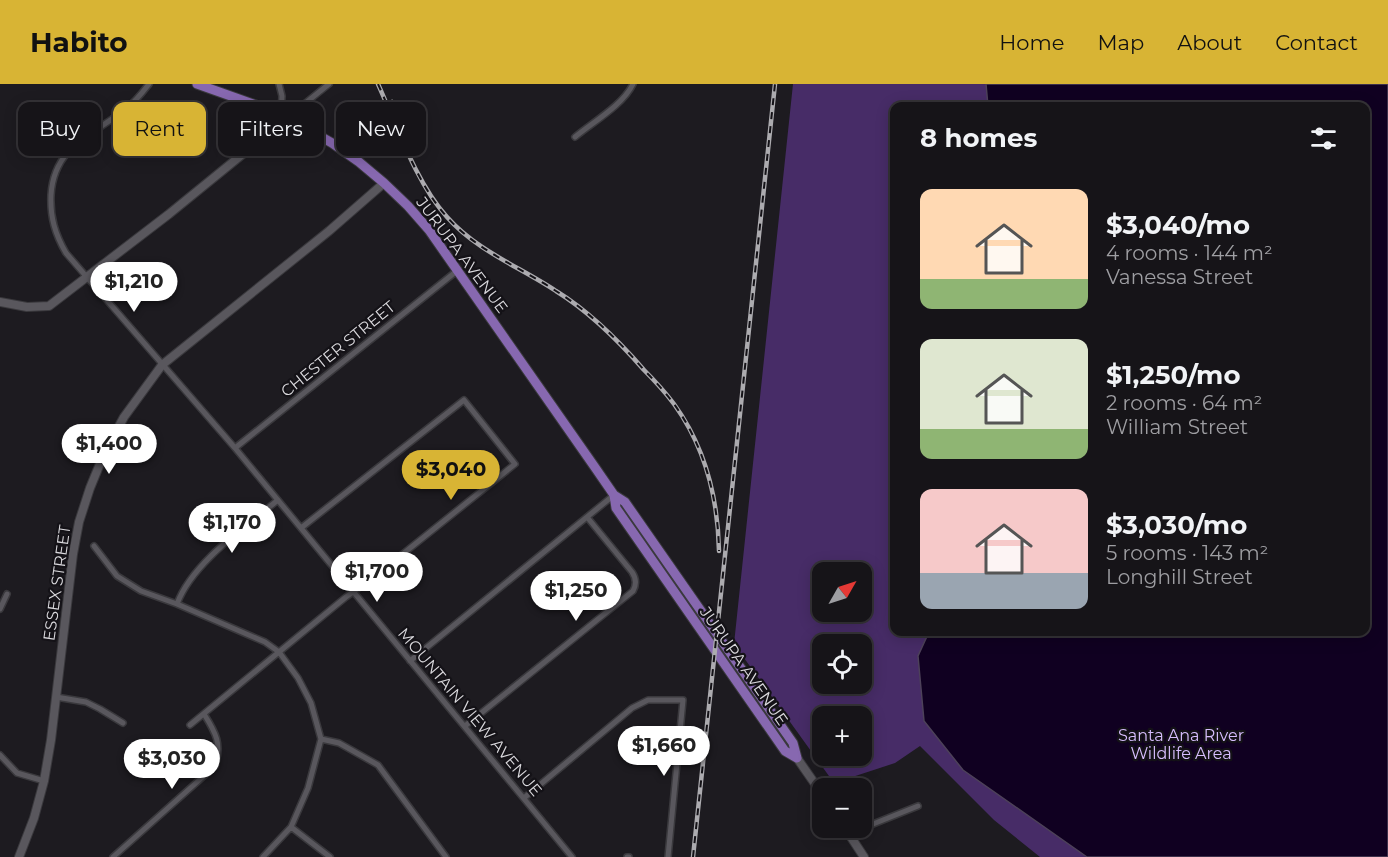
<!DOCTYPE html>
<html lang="en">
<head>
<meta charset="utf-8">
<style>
	body { margin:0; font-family:Montserrat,sans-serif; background:#232125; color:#f1f3f6; height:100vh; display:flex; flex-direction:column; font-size:22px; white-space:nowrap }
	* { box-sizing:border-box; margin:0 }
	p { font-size:20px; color:#9e9ea2 }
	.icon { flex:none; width:33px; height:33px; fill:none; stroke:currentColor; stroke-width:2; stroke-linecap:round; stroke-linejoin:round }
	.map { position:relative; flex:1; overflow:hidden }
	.panel { position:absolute; left:890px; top:18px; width:480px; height:534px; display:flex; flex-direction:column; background:#161418; border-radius:12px; box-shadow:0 3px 15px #0003,0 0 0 2px #353337 }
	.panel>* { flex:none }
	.banner { position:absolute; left:18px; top:18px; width:570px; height:54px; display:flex; gap:12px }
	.needle { width:39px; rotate:51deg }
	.fabs { position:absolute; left:812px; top:478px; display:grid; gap:12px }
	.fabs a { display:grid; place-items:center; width:60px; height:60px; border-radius:12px; background:#161418; box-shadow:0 3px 15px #0003,0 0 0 2px #353337; font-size:30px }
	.price { position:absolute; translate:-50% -51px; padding:0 14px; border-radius:21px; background:#fff; color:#222; font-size:20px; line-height:39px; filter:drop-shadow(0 2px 3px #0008) }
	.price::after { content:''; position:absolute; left:50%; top:36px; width:18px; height:14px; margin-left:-9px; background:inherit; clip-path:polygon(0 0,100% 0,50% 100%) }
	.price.active { background:#d8b434; color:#111 }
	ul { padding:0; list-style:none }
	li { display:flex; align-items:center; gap:18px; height:150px; padding:0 30px }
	li span { display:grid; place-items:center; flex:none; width:168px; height:120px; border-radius:12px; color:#555 }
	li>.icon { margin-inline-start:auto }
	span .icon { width:72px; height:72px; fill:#fffc; stroke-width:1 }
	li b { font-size:26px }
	h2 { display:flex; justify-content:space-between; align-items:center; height:72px; padding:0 30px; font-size:26px }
	.chip { padding:0 21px; border-radius:12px; background:#161418; box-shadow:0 3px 15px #0003,0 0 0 2px #353337; font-size:21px; line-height:54px }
	.chip.active { background:#d8b434; color:#111 }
	header { display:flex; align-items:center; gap:36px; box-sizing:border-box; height:84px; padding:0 30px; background:#d8b434; color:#111 }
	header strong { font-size:28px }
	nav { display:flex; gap:33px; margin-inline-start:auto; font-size:21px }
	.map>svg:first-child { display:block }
	.green { fill:#472c67; fill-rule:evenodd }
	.water { fill:#100021; stroke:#4d4159; stroke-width:1.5 }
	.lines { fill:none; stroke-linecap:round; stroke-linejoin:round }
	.street-casing { stroke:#3a393d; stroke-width:8 }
	.secondary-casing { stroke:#3a393d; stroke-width:10 }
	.primary-casing { stroke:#3a393d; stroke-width:11 }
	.street { stroke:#59575d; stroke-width:5 }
	.secondary { stroke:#59575d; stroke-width:8 }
	.primary { stroke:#8768b0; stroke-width:9 }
	.rail-casing { stroke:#acabaf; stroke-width:4.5 }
	.rail { stroke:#141217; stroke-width:2; stroke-dasharray:7; stroke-linecap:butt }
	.labels { text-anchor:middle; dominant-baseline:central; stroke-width:4.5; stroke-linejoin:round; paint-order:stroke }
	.street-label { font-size:16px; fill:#dad9dd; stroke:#141217 }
	.park-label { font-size:16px; fill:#d7befe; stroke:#141217 }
</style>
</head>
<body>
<header>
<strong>Habito</strong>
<nav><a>Home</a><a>Map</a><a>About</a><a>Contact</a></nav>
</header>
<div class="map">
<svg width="1388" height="773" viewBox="0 0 1388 773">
	<rect width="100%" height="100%" fill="#1d1b20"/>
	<path class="green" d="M 793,0 L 1388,0 L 1388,773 L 1040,773 L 994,736 L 920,662 L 895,679 L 834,699 L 734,560 ZM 894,22 L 1365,22 L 1365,548 L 894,548 ZM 822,489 L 861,489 L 861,528 L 822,528 ZM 822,561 L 861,561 L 861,600 L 822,600 ZM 822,633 L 861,633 L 861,672 L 822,672 Z"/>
	<path class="water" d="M 986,0 L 1388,0 L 1388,773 L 1087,773 L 963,686 L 924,637 L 918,572 L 929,548 L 1365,548 L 1365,22 L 988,22 Z"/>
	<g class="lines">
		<defs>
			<path id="street" d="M 149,0 C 142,9 136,17 127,24 C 94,51 54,61 51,111 C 50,133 55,150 66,169 L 235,364 L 572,773
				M 279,0 L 282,12 L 281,30 L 303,21 L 329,0
				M 575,53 C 593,38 623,21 633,0
				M 235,364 L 458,186
				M 94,462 L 117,492 L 141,507 L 177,520 L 265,558 L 279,568 L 298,594 L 311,619 L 321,655 L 339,659 L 378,681 L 446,773
				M 177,520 C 192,479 245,443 278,416
				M 0,525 L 7,510
				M 410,577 L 614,411
				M 56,613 L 86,618 L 100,625 L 123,639
				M 190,641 L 346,513 L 374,493 L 515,380 L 464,316 L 301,444
				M 465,642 L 633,507 C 637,500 636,494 632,488 L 587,433
				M 0,671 L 17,689 L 44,697
				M 524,714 L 632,624 L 648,616 L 683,616 L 668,773
				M 291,743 L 330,773
				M 848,750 L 918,722
				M 113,773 L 215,682 C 222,660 216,649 204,630
				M 263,773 L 291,743 L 308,704 L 321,655
				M 627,773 L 629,773"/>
			<path id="secondary" d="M 0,218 L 27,223 L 49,222 L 169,130 L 244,69 L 272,44 L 281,30
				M 797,674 L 822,710
				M 845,744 L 864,773
				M 19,773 L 34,734 L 44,697 L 51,656 L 73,470 L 79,438 L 90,404 L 104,370 L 124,333 L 162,281 L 329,147 L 384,99"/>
			<path id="primary" d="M 197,0 L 281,30 L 332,59 L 359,78 L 384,99 L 408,122 L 429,146 L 594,382 L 614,411 L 616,424 L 785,667 L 797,674
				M 614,411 L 625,418 L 793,659 L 797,674"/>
		</defs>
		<use href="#street" class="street-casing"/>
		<use href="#secondary" class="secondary-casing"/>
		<use href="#primary" class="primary-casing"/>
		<use href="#street" class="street"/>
		<use href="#secondary" class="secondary"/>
		<use href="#primary" class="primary"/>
		<defs>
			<path id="rail" d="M 378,0 C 397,42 416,99 447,133 C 477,167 520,183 556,207 C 590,228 618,256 644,286 C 655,297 665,308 674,320 C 705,363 718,415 719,467
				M 392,18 L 414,46
				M 693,773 L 775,0"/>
		</defs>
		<use href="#rail" class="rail-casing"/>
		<use href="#rail" class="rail"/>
	</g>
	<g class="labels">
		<g class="street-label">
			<text transform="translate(462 171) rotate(53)">JURUPA AVENUE</text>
			<text transform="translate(338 265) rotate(-39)">CHESTER STREET</text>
			<text transform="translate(57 499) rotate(-82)">ESSEX STREET</text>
			<text transform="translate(744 582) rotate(55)">JURUPA AVENUE</text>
			<text transform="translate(470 628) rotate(50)">MOUNTAIN VIEW AVENUE</text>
		</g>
		<g class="park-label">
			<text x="1181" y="651">Santa Ana River<tspan x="1181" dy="18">Wildlife Area</tspan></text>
		</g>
	</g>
</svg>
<div class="fabs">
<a><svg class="needle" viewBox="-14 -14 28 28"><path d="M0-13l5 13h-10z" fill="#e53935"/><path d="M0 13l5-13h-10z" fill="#9e9ea2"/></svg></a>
<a><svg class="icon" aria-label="locate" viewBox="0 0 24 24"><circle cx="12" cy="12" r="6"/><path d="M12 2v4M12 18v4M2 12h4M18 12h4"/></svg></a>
<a>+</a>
<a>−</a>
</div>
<b class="price" style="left:134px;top:229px">$1,210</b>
<b class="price" style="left:109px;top:391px">$1,400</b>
<b class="price active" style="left:451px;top:417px">$3,040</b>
<b class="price" style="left:232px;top:470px">$1,170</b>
<b class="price" style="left:377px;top:519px">$1,700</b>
<b class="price" style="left:576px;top:538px">$1,250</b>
<b class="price" style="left:664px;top:693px">$1,660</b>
<b class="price" style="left:172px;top:706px">$3,030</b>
<div class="banner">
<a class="chip">Buy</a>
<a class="chip active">Rent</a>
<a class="chip">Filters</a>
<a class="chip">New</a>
</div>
<section class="panel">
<h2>8 homes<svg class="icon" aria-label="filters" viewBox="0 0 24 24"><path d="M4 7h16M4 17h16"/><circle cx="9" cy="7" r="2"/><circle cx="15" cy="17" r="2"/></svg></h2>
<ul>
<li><span style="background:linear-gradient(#ffd9b3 75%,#8fb573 0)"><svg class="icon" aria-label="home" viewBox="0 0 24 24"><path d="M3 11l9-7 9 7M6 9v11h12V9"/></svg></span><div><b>$3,040/mo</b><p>4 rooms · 144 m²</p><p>Vanessa Street</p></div></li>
<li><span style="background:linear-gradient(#dfe7d0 75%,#8fb573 0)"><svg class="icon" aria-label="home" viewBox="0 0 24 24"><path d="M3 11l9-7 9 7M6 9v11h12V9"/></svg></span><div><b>$1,250/mo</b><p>2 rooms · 64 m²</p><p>William Street</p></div></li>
<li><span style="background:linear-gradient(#f6c9c9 70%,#9aa5b1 0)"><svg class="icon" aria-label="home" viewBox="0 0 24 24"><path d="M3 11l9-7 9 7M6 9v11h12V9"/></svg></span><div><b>$3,030/mo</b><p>5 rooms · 143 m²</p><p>Longhill Street</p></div></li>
</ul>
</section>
</div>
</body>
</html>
